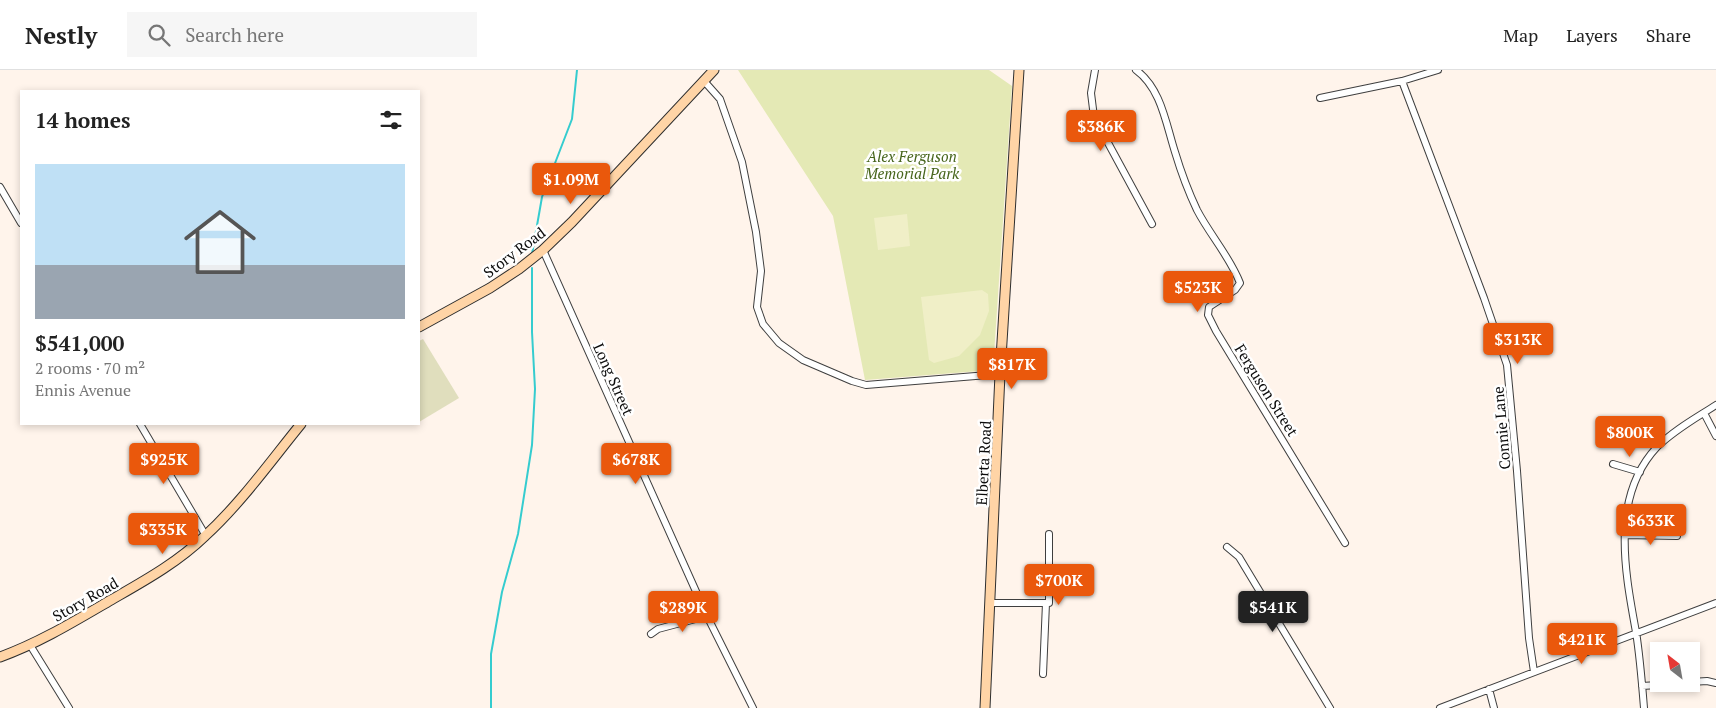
<!DOCTYPE html>
<html lang="en">
<head>
<meta charset="utf-8">
<style>
	body { margin:0; font-family:"PT Serif",serif; background:#f6f6f6; color:#222; height:100vh; display:flex; flex-direction:column; font-size:19px; white-space:nowrap }
	* { box-sizing:border-box; margin:0 }
	p { font-size:16px; color:#767676 }
	.icon { flex:none; width:28px; height:28px; fill:none; stroke:currentColor; stroke-width:2; stroke-linecap:round; stroke-linejoin:round }
	.map { position:relative; flex:1; overflow:hidden }
	.drawer { position:absolute; left:20px; top:20px; width:400px; height:335px; display:flex; flex-direction:column; background:#fff; border-radius:0px; box-shadow:0 2px 8px #0003 }
	.drawer>* { flex:none }
	.needle { width:32px; rotate:329deg }
	.controls { position:absolute; left:1650px; top:572px; display:grid; gap:10px }
	.controls a { display:grid; place-items:center; width:50px; height:50px; border-radius:0px; background:#fff; box-shadow:0 2px 8px #0003; font-size:25px }
	.price { position:absolute; translate:-50% -42px; padding:0 11px; border-radius:5px; background:#ea580c; color:#fff; font-size:16px; line-height:32px; filter:drop-shadow(0 1px 2px #0008) }
	.price::after { content:''; position:absolute; left:50%; top:30px; width:15px; height:11px; margin-left:-8px; background:inherit; clip-path:polygon(0 0,100% 0,50% 100%) }
	.price.active { background:#222; color:#fff }
	ul { padding:0; list-style:none }
	li { display:grid; align-content:center; gap:10px; height:265px; padding:0 15px }
	li span { display:grid; place-items:center; height:155px; border-radius:0px; color:#555 }
	li>.icon { margin-inline-start:auto }
	span .icon { width:90px; height:90px; fill:#fffc; stroke-width:1 }
	li b { font-size:21px }
	h2 { display:flex; justify-content:space-between; align-items:center; height:60px; padding:0 15px; font-size:21px }
	header { display:flex; align-items:center; gap:30px; box-sizing:border-box; height:70px; padding:0 25px; background:#fff; border-bottom:1px solid #e0e0e0 }
	header strong { font-size:24px }
	nav { display:flex; gap:28px; margin-inline-start:auto; font-size:18px }
	.search { width:350px; height:45px; background:#f6f6f6; display:flex; align-items:center; gap:12px; box-sizing:border-box; padding:0 18px; border-radius:0px; color:#767676; font-size:19px }
	.map>svg:first-child { display:block }
	.green { fill:#e4e9b5 }
	.cemetery { fill:#e0debd }
	.pitch { fill:#f0efc7 }
	.lines { fill:none; stroke-linecap:round; stroke-linejoin:round }
	.stream { stroke:#35cccf; stroke-width:2 }
	.street-casing { stroke:#3f3f3f; stroke-width:8 }
	.secondary-casing { stroke:#2e2e2e; stroke-width:11 }
	.street { stroke:#fff; stroke-width:6 }
	.secondary { stroke:#ffd4a6; stroke-width:9 }
	.labels { text-anchor:middle; dominant-baseline:central; stroke-width:5; stroke-linejoin:round; paint-order:stroke }
	.park-label { font-size:15px; font-style:italic; fill:#47651c; stroke:#fff }
	.street-label { font-size:15px; fill:#0c0c0c; stroke:#fff }
</style>
</head>
<body>
<header>
<strong>Nestly</strong>
<div class="search"><svg class="icon" aria-label="search" viewBox="0 0 24 24"><circle cx="10" cy="10" r="6"/><path d="M15 15l6 6"/></svg>Search here</div>
<nav><a>Map</a><a>Layers</a><a>Share</a></nav>
</header>
<div class="map">
<svg width="1716" height="638" viewBox="0 0 1716 638">
	<rect width="100%" height="100%" fill="#fff4eb"/>
	<path class="green" d="M 738,0 L 989,0 L 1012,16 L 993,300 L 865,310 L 833,146 Z"/>
	<path class="cemetery" d="M 423,269 L 459,328 L 419,352 L 419,271 Z"/>
	<path class="pitch" d="M 907,144 L 910,176 L 878,180 L 874,148 Z
		M 982,220 L 988,224 L 989,241 L 980,265 L 959,286 L 934,293 L 929,290 L 921,227 Z"/>
	<g class="lines">
		<path class="stream" d="M 532,184 L 542,127 L 572,49 L 577,0
			M 491,638 L 491,584 L 502,522 L 518,464 L 532,375 L 535,319 L 532,262 L 532,198"/>
		<defs>
			<path id="street" d="M 1095,0 L 1091,23 L 1094,47 L 1152,154
				M 1136,0 C 1161,18 1166,54 1175,82 C 1181,102 1188,121 1197,140 C 1210,165 1230,187 1240,213 L 1235,220 L 1209,237 L 1208,245 L 1216,261 L 1345,473
				M 704,11 L 720,29 L 742,92 L 756,162 L 761,201 L 757,237 L 763,254 L 779,273 L 803,290 L 852,311 L 866,315 L 1000,304
				M 1402,11 L 1484,228 L 1507,295 L 1517,401 L 1529,568 L 1534,602
				M 1320,28 L 1402,11 L 1438,0
				M 0,117 L 21,153
				M 543,180 L 707,546 L 753,638
				M 1704,343 L 1716,366
				M 140,354 L 206,466
				M 1613,394 L 1640,402
				M 1625,465 L 1677,466
				M 1227,477 L 1239,487 L 1330,638
				M 990,533 L 1049,533 L 1049,464
				M 651,564 L 658,559 L 707,546
				M 30,575 L 69,638
				M 1043,604 L 1046,533
				M 1691,612 L 1707,611 L 1716,613
				M 1642,616 L 1674,614
				M 1489,619 L 1494,638
				M 1440,638 L 1716,533
				M 1644,638 C 1642,613 1640,587 1636,562 C 1625,502 1610,427 1657,377 C 1674,360 1696,348 1716,335"/>
			<path id="secondary" d="M 419,257 L 490,218 L 519,199 L 543,180 L 572,152 L 714,0
				M 0,587 C 39,573 75,551 111,530 C 144,511 177,493 205,466 C 241,433 270,392 301,354
				M 985,638 L 1000,304 L 1019,0"/>
		</defs>
		<use href="#street" class="street-casing"/>
		<use href="#secondary" class="secondary-casing"/>
		<use href="#street" class="street"/>
		<use href="#secondary" class="secondary"/>
	</g>
	<g class="labels">
		<g class="park-label">
			<text x="912" y="86">Alex Ferguson<tspan x="912" dy="17">Memorial Park</tspan></text>
		</g>
		<g class="street-label">
			<text transform="translate(514 182) rotate(-37)">Story Road</text>
			<text transform="translate(614 309) rotate(66)">Long Street</text>
			<text transform="translate(1267 320) rotate(58)">Ferguson Street</text>
			<text transform="translate(1501 358) rotate(-95)">Connie Lane</text>
			<text transform="translate(983 393) rotate(-87)">Elberta Road</text>
			<text transform="translate(85 529) rotate(-30)">Story Road</text>
		</g>
	</g>
</svg>
<div class="controls">
<a><svg class="needle" viewBox="-14 -14 28 28"><path d="M0-13l5 13h-10z" fill="#e53935"/><path d="M0 13l5-13h-10z" fill="#767676"/></svg></a>
</div>
<b class="price" style="left:1101px;top:82px">$386K</b>
<b class="price" style="left:571px;top:135px">$1.09M</b>
<b class="price" style="left:1198px;top:243px">$523K</b>
<b class="price" style="left:1518px;top:295px">$313K</b>
<b class="price" style="left:1012px;top:320px">$817K</b>
<b class="price" style="left:1630px;top:388px">$800K</b>
<b class="price" style="left:164px;top:415px">$925K</b>
<b class="price" style="left:636px;top:415px">$678K</b>
<b class="price" style="left:1651px;top:476px">$633K</b>
<b class="price" style="left:163px;top:485px">$335K</b>
<b class="price" style="left:1059px;top:536px">$700K</b>
<b class="price" style="left:683px;top:563px">$289K</b>
<b class="price active" style="left:1273px;top:563px">$541K</b>
<b class="price" style="left:1582px;top:595px">$421K</b>
<section class="drawer">
<h2>14 homes<svg class="icon" aria-label="filters" viewBox="0 0 24 24"><path d="M4 7h16M4 17h16"/><circle cx="9" cy="7" r="2"/><circle cx="15" cy="17" r="2"/></svg></h2>
<ul>
<li><span style="background:linear-gradient(#bfe0f5 65%,#9aa5b1 0)"><svg class="icon" aria-label="home" viewBox="0 0 24 24"><path d="M3 11l9-7 9 7M6 9v11h12V9"/></svg></span><div><b>$541,000</b><p>2 rooms · 70 m²</p><p>Ennis Avenue</p></div></li>
</ul>
</section>
</div>
</body>
</html>
